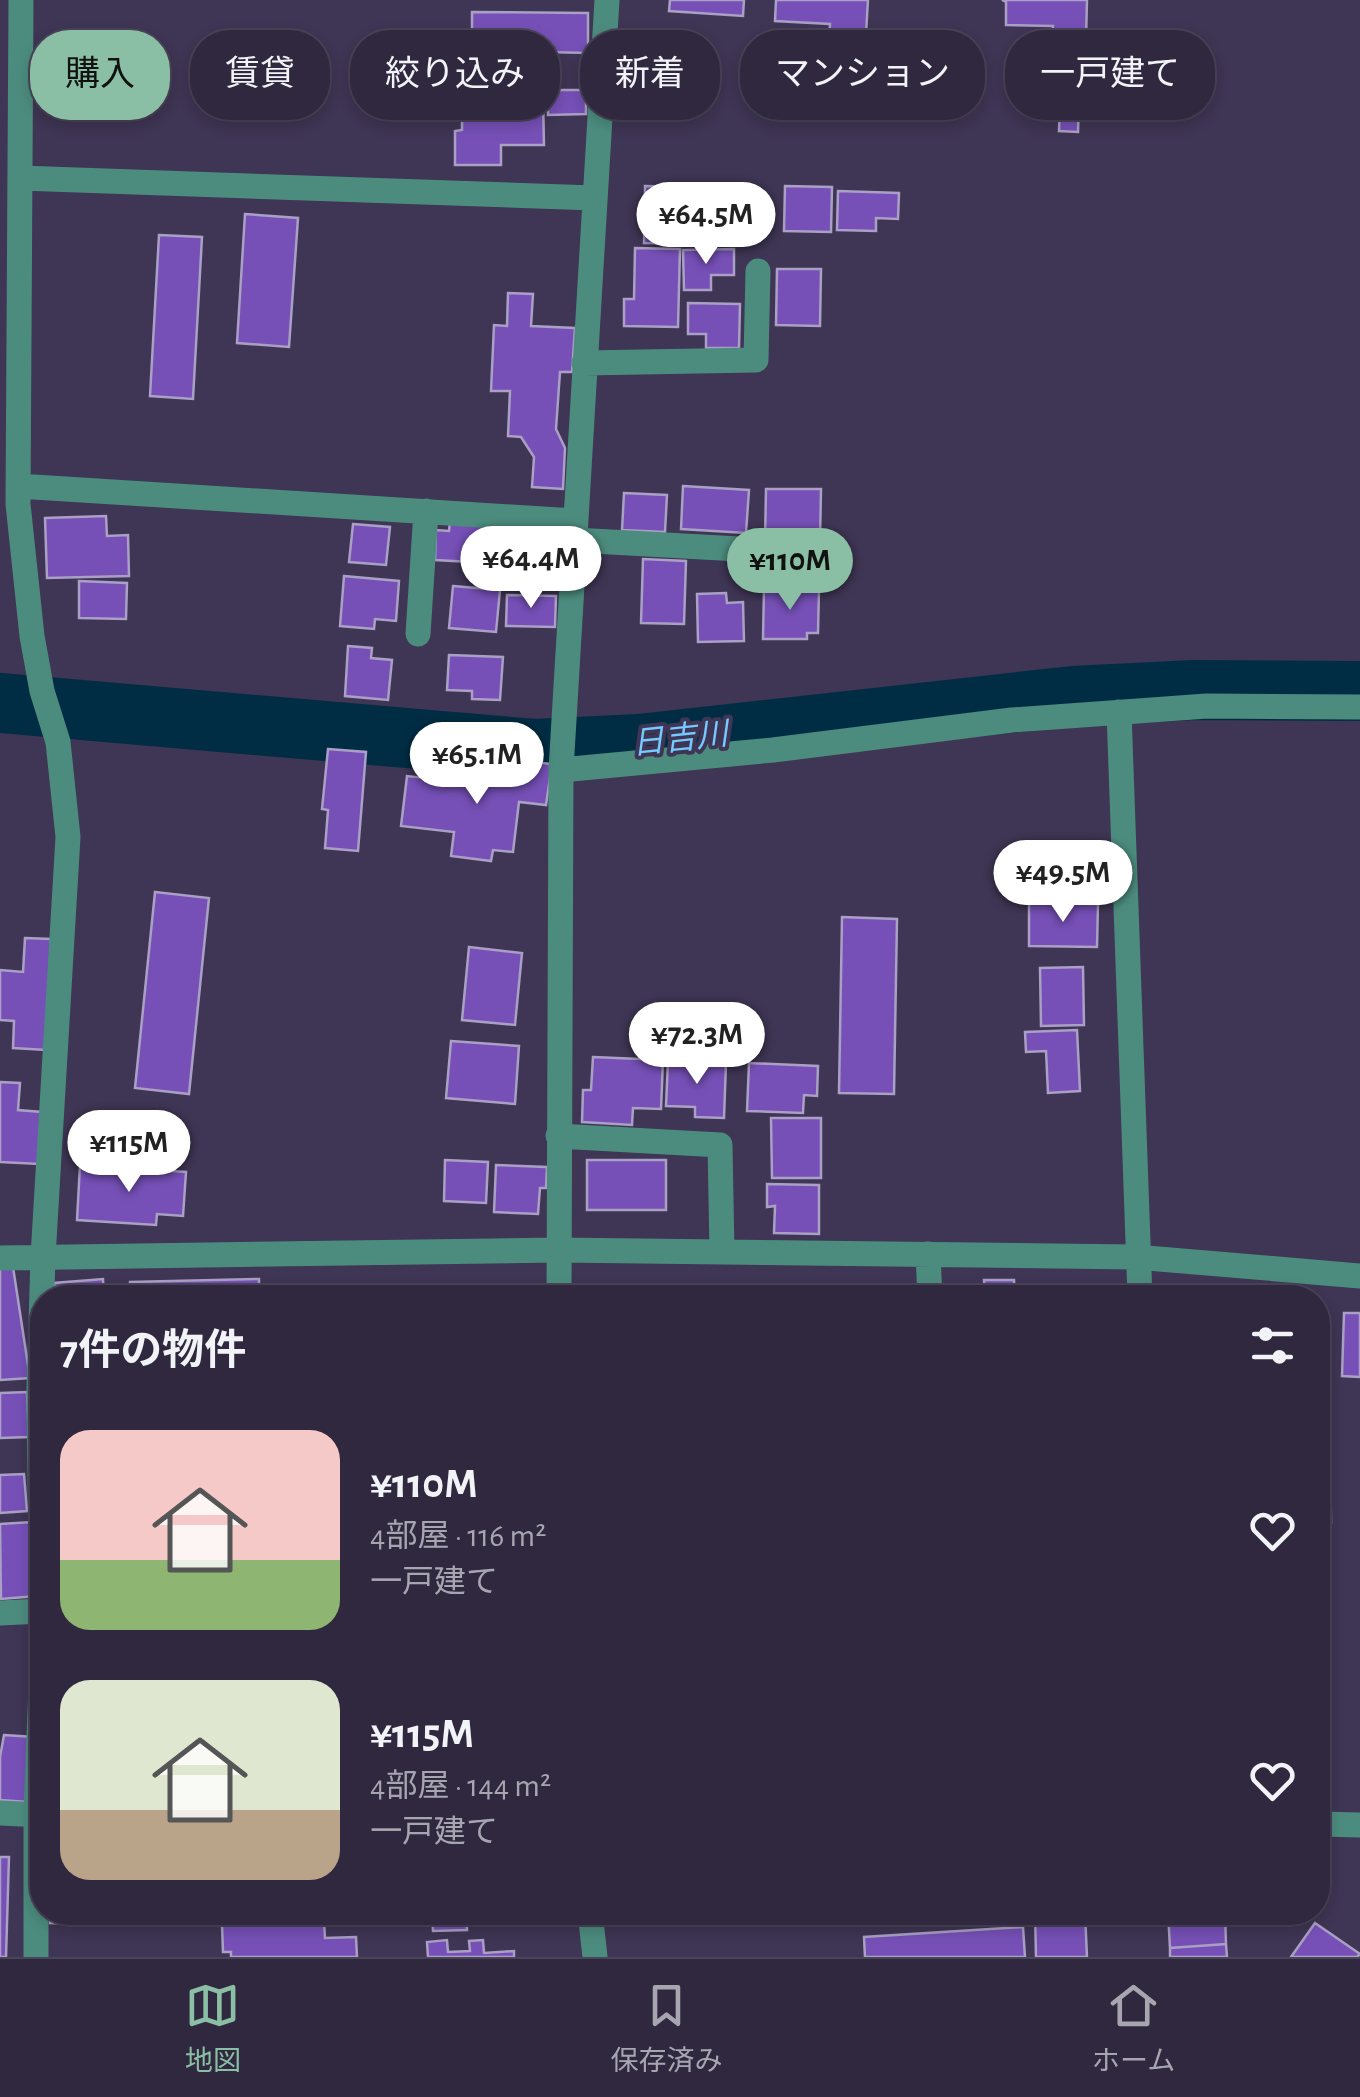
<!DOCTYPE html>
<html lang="ja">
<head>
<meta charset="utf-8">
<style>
	body { margin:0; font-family:"Alegreya Sans","Noto Sans JP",sans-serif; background:#3b344a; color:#f1f3f6; height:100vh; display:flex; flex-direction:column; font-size:38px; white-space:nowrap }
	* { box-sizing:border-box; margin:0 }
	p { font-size:32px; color:#a7a6b0 }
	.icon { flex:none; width:55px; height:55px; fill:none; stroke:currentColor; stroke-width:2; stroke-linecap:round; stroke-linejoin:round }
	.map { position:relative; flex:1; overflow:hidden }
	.drawer { position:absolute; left:30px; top:1285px; width:1300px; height:640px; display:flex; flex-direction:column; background:#2f283f; border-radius:40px; box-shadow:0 5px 15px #0003,0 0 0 2px #4a4459 }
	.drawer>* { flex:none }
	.hud { position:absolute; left:30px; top:30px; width:1300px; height:90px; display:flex; gap:20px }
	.price { position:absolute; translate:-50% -85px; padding:0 22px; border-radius:35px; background:#fff; color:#222; font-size:32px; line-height:65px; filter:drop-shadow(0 2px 5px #0008) }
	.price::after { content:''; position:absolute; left:50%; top:60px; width:30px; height:22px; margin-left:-15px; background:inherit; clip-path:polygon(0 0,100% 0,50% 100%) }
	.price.selected { background:#8abfa5; color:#111 }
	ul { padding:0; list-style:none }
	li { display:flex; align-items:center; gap:30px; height:250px; padding:0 30px }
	li span { display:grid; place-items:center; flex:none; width:280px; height:200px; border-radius:30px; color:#555 }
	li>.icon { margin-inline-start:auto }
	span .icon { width:120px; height:120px; fill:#fffc; stroke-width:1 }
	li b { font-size:42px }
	h2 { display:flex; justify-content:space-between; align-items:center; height:120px; padding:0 30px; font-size:42px }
	.chip { padding:0 35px; border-radius:40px; background:#2f283f; box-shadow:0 5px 15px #0003,0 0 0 2px #4a4459; font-size:35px; line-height:90px }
	.chip.selected { background:#8abfa5; color:#111 }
	.dock { display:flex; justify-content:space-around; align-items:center; height:140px; border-top:2px solid #4a4459; background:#2f283f; font-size:28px; color:#a7a6b0 }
	.dock a { display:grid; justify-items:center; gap:5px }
	.dock .selected { color:#8abfa5 }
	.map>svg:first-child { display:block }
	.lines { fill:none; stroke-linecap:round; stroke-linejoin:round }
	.river { stroke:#002d44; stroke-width:60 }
	.building { fill:#7650b7; stroke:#aa9fc4; stroke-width:2.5 }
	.minor { stroke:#4c8c7e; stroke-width:25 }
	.labels { text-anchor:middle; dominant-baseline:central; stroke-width:8; stroke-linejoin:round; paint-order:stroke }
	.water-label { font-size:32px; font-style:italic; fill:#75caff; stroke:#3f3554 }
</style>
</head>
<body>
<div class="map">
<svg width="1360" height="1957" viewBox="0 0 1360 1957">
	<rect width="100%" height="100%" fill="#3f3554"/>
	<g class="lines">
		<path class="river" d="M 0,703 L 534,749 L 639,744 L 1073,696 L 1194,690 L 1360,691"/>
	</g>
	<path class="building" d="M 670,0 L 744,0 L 743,16 L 669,11 Z
		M 776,0 L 868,0 L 862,101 L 826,98 L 830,24 L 775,21 Z
		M 1002,0 L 1087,0 L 1085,79 L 1051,77 L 1053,26 L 1006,25 L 1006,2 Z
		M 472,12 L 588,13 L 588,53 L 545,52 L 545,81 L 461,77 L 461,30 L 472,30 Z
		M 548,90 L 586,90 L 586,114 L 548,115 Z
		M 462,92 L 490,92 L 490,98 L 543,98 L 544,145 L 501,145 L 501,165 L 455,165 L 455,131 L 462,130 Z
		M 1060,99 L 1079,100 L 1078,132 L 1059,131 Z
		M 645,186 L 695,187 L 694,244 L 644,243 Z
		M 785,186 L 832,187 L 831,232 L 784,231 Z
		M 698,190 L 723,190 L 723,196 L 750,196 L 750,237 L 698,237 Z
		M 838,191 L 899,193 L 898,219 L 876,218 L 876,231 L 837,230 Z
		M 245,214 L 298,218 L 289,347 L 237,343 Z
		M 159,235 L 202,237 L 193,399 L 150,396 Z
		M 635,248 L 680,249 L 678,327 L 624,326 L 624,299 L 634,299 Z
		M 734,249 L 734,275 L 711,275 L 711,290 L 684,290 L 683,250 Z
		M 777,269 L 821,269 L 820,326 L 776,325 Z
		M 508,293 L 533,294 L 531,326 L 575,328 L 572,372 L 560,372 L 556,429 L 565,448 L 563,489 L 532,487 L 534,457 L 521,437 L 508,436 L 510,391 L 491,391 L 494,325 L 507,326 Z
		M 688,303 L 740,304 L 739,348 L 706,348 L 706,334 L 688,334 Z
		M 683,486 L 749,490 L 746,533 L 681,529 Z
		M 766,489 L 821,489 L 820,541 L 765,541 Z
		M 624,493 L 667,495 L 665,532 L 622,530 Z
		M 106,516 L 107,536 L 128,535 L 129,576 L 47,578 L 45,518 Z
		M 450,521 L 503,524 L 500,579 L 471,578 L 471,562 L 435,560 L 436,530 L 449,531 Z
		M 353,524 L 390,527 L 386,565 L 349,562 Z
		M 509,535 L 556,538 L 554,578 L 506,575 Z
		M 643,559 L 686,561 L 684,624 L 641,623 Z
		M 344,576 L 399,581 L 396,621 L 375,619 L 374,629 L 340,626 Z
		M 79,581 L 127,583 L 126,619 L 79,618 Z
		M 453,586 L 500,590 L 496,632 L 449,628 Z
		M 764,588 L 819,589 L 818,633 L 807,633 L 807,639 L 763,639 Z
		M 726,593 L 727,603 L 743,602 L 744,641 L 698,642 L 697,594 Z
		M 507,595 L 556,596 L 555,627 L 506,626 Z
		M 348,646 L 372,648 L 371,658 L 392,660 L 388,700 L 345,696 Z
		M 449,655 L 503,657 L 500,700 L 472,699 L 472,691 L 447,690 Z
		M 328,749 L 366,752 L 358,851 L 325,848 L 328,810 L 322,809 Z
		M 514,760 L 552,764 L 546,805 L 519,802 L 513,852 L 493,850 L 491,861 L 451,856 L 454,832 L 401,826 L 407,776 L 483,784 L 484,768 L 512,772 Z
		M 155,892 L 209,898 L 189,1094 L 135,1088 Z
		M 1029,903 L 1098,904 L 1097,947 L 1029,946 Z
		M 842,917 L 897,919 L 894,1094 L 839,1093 Z
		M 25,938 L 51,939 L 46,1050 L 13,1048 L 14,1021 L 0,1020 L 0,970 L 23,972 Z
		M 469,947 L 522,953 L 515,1025 L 462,1020 Z
		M 1083,967 L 1084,1025 L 1041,1026 L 1040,968 Z
		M 1077,1030 L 1080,1091 L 1048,1093 L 1046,1051 L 1026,1052 L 1025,1032 Z
		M 451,1041 L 519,1046 L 515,1104 L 446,1098 Z
		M 593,1057 L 663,1060 L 661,1109 L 633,1108 L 632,1125 L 582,1122 L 583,1090 L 591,1090 Z
		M 668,1061 L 726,1063 L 724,1118 L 695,1117 L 695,1107 L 666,1106 Z
		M 749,1063 L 818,1066 L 817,1096 L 804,1095 L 803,1113 L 747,1111 Z
		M 0,1082 L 20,1083 L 18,1110 L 42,1112 L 39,1164 L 0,1162 Z
		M 771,1118 L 821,1118 L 821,1178 L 772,1178 Z
		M 445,1160 L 488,1162 L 486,1203 L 444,1201 Z
		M 587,1160 L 666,1160 L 666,1210 L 587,1210 Z
		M 80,1165 L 186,1172 L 183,1216 L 157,1214 L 156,1225 L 77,1220 Z
		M 496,1165 L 547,1167 L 546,1188 L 540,1188 L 538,1214 L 494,1212 Z
		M 767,1184 L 819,1185 L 819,1234 L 774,1233 L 775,1206 L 767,1207 Z
		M 13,1267 L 30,1378 L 0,1380 L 0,1269 Z
		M 103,1279 L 104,1298 L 55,1298 L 54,1283 Z
		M 259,1279 L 259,1298 L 130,1298 L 130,1282 Z
		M 984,1280 L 1014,1280 L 1015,1298 L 985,1298 Z
		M 747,1287 L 770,1287 L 770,1298 L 747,1298 Z
		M 1344,1313 L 1360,1313 L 1360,1377 L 1342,1376 Z
		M 27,1392 L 29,1437 L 0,1438 L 0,1393 Z
		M 1318,1449 L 1330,1449 L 1331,1523 L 1318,1523 Z
		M 24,1474 L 27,1511 L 0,1513 L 0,1475 Z
		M 32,1522 L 37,1596 L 1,1599 L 0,1524 Z
		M 4,1735 L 34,1737 L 28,1802 L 0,1800 L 0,1757 Z
		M 0,1857 L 9,1857 L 6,1957 L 0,1957 Z
		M 50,1912 L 104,1912 L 104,1925 L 50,1923 Z
		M 190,1912 L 228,1912 L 227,1918 L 190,1917 Z
		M 326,1912 L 387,1912 L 386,1924 L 326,1918 Z
		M 432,1912 L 466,1912 L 467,1930 L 433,1931 Z
		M 605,1912 L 638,1912 L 638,1918 L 605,1921 Z
		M 851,1912 L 888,1912 L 889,1922 L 852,1924 Z
		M 1035,1912 L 1085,1912 L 1087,1957 L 1036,1957 Z
		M 1168,1912 L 1225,1912 L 1226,1944 L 1170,1948 Z
		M 324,1921 L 325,1938 L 356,1937 L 357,1957 L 231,1957 L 231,1952 L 223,1952 L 222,1925 Z
		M 1315,1923 L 1360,1954 L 1357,1957 L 1291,1957 Z
		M 1023,1927 L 1025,1957 L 865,1957 L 864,1937 Z
		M 447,1940 L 448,1952 L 470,1951 L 469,1941 L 483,1940 L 484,1953 L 514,1951 L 514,1957 L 428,1957 L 427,1942 Z
		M 1226,1944 L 1227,1957 L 1170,1957 L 1170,1948 Z"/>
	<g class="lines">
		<path class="minor" d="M 21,0 L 18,504 L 32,636 L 42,691 L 58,742 L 68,837 L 43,1257 L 39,1389 L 42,1653
			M 20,178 L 594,198
			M 584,363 L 756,360 L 758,271
			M 18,486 L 575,521
			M 574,540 L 739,549
			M 418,634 L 426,511
			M 1119,712 L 1140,1298
			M 561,770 L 773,750 L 1012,720 L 1207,706 L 1360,707
			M 558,1136 L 720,1145 L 722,1252
			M 928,1254 L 930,1298
			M 0,1258 L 558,1250 L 1135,1257 L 1360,1276
			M 559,1298 L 561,770 L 607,0
			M 0,1613 L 42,1611
			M 0,1813 L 42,1815
			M 1318,1824 L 1360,1825
			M 590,1912 L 595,1957
			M 36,1957 L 36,1814 L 42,1661"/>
	</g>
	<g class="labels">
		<g class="water-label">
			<text transform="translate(680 739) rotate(-6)">日吉川</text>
		</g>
	</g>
</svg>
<b class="price" style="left:706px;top:267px">¥64.5M</b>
<b class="price" style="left:531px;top:611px">¥64.4M</b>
<b class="price selected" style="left:790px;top:613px">¥110M</b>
<b class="price" style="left:477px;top:807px">¥65.1M</b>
<b class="price" style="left:1063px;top:925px">¥49.5M</b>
<b class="price" style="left:697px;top:1087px">¥72.3M</b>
<b class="price" style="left:129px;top:1195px">¥115M</b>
<div class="hud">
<a class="chip selected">購入</a>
<a class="chip">賃貸</a>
<a class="chip">絞り込み</a>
<a class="chip">新着</a>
<a class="chip">マンション</a>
<a class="chip">一戸建て</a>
</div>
<section class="drawer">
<h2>7件の物件<svg class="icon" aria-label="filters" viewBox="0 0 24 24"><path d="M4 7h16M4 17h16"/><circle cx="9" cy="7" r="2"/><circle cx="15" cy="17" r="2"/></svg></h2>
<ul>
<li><span style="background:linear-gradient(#f6c9c9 65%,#8fb573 0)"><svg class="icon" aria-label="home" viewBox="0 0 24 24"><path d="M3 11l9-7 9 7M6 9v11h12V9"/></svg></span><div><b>¥110M</b><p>4部屋 · 116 m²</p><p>一戸建て</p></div><svg class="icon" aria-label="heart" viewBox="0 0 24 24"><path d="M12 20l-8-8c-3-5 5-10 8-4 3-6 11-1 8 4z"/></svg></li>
<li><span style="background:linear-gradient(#dfe7d0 65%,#b9a48a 0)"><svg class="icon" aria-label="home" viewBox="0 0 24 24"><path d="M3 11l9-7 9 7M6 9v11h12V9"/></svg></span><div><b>¥115M</b><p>4部屋 · 144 m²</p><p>一戸建て</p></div><svg class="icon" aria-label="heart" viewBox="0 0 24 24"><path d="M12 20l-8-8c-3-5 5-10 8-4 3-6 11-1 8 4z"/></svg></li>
</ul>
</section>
</div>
<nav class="dock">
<a class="selected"><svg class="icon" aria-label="map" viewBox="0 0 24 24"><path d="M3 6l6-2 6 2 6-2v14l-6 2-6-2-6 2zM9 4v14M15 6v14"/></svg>地図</a>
<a><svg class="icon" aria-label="saved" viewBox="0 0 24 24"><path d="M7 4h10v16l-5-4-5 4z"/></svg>保存済み</a>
<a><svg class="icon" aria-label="home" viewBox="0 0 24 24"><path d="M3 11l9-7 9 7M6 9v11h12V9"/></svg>ホーム</a>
</nav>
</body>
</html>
